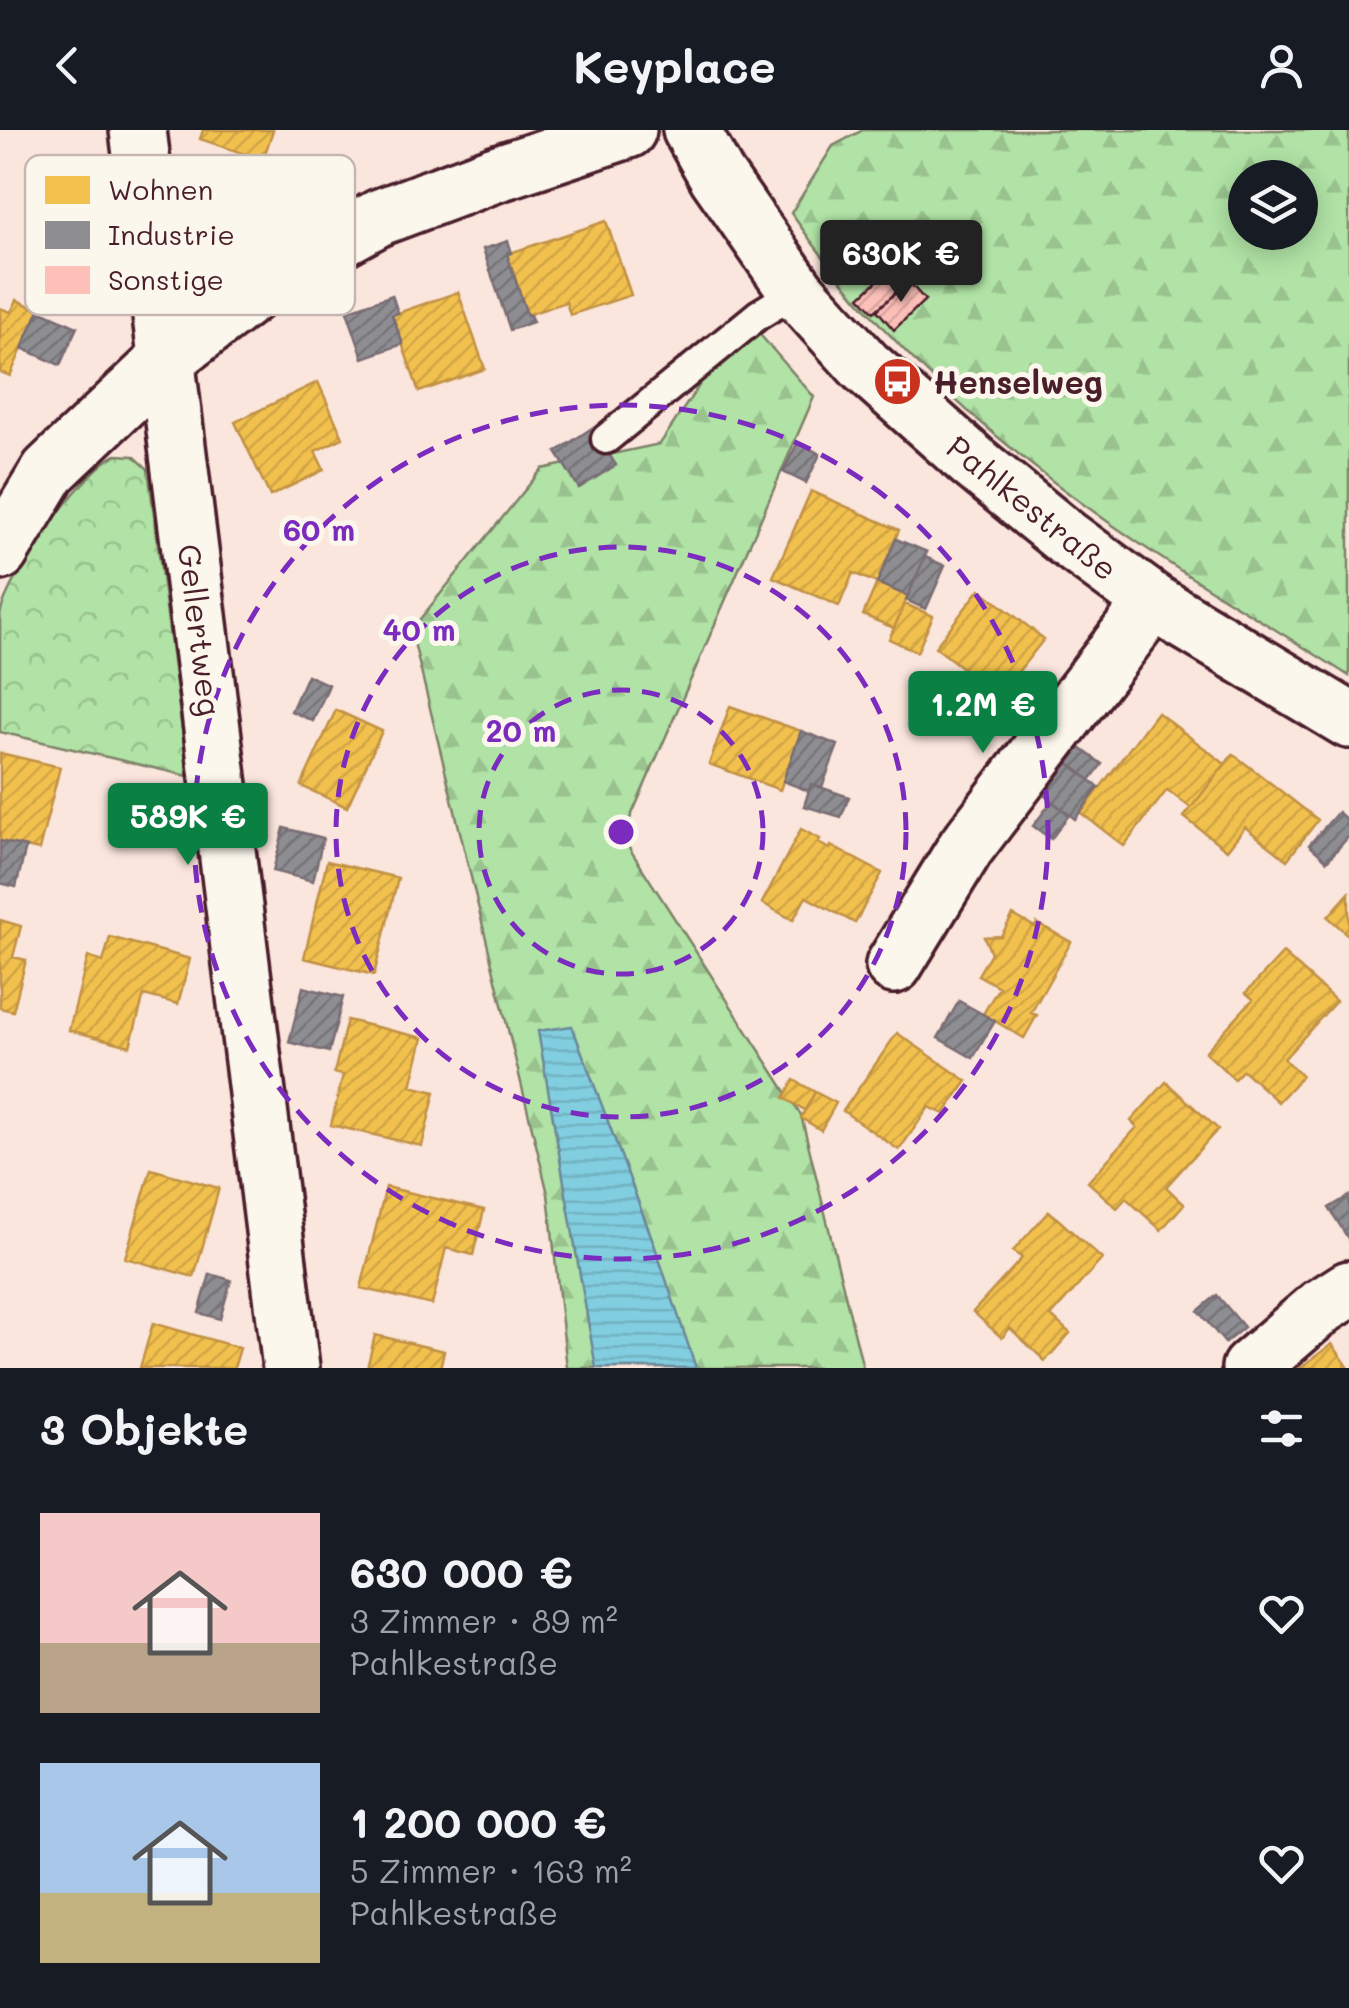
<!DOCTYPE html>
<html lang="de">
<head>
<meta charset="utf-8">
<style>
	body { margin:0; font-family:Mali,sans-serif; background:#20242c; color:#f1f3f6; height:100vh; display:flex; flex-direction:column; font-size:38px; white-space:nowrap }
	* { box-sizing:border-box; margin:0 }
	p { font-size:32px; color:#9ea1a6 }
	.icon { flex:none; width:55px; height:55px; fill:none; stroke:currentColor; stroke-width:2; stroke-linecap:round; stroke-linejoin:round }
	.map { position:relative; height:1238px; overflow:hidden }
	.sheet { display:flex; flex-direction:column; background:#171b24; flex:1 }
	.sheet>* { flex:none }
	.fabs { position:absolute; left:1228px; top:30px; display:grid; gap:20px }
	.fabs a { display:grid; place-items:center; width:90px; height:90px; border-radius:50%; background:#171b24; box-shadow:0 5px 25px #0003; font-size:50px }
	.price { position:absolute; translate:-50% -85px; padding:0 22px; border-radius:10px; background:#0b8043; color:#fff; font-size:32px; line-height:65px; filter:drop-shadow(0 2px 5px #0008) }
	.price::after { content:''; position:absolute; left:50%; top:60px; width:30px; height:22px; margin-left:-15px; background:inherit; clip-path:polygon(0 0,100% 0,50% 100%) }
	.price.current { background:#222; color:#fff }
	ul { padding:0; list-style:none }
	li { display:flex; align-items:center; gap:30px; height:250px; padding:0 40px }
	li span { display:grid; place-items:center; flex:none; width:280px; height:200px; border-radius:0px; color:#555 }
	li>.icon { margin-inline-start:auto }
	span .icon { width:120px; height:120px; fill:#fffc; stroke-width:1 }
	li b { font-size:42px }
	h2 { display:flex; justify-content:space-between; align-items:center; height:120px; padding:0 40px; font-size:42px }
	header { display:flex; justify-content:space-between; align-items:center; height:130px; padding:0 40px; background:#171b24; font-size:45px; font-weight:700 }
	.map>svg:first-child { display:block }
	.forest { fill:url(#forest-firs); stroke:#7d8168; stroke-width:2.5; fill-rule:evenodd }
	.park { fill:url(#park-crowns); stroke:#7d8168; stroke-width:2.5 }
	.water { fill:url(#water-rules); stroke:#6b8898; stroke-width:2.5 }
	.homes { fill:url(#homes-hatch); stroke:#c09044; stroke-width:2.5 }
	.industry { fill:url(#industry-hatch); stroke:#796c73; stroke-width:2.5 }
	.building { fill:url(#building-hatch); stroke:#4a1f2b; stroke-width:2.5 }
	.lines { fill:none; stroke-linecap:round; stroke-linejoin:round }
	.service-casing { stroke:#4a1f2b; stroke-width:35 }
	.minor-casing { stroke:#4a1f2b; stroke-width:62 }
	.tertiary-casing { stroke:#4a1f2b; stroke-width:62 }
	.service { stroke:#fbf7ec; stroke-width:28 }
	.minor { stroke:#fbf7ec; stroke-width:55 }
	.tertiary { stroke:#fbf7ec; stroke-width:55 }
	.ring { fill:none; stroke:#7b2cbf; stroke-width:5; stroke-dasharray:18 12 }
	.labels { text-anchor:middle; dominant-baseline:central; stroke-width:10; stroke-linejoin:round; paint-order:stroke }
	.poi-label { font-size:32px; font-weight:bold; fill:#4a1f2b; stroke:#fbf7ec; text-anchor:start }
	.street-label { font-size:32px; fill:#4a1f2b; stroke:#fbf7ec }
	.key { fill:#fbf7ec; stroke:#c6b6b2; stroke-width:2.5 }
	.key-label { font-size:28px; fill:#4a1f2b }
	.centre { fill:#7b2cbf; stroke:#fbf7ec; stroke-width:5 }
	.ring-label { font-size:30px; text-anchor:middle; font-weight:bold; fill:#7b2cbf; stroke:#fbf7ec; stroke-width:10; stroke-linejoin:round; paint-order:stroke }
</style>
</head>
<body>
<header><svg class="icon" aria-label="back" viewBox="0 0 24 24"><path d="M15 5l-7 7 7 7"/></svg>Keyplace<svg class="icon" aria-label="person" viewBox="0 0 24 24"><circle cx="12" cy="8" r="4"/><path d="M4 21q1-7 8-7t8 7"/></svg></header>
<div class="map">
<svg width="1349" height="1238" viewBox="0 0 1349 1238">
	<defs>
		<pattern id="forest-firs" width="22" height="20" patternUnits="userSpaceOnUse" patternTransform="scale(2.5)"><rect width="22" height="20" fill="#b0e3a5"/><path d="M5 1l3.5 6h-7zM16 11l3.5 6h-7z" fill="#99c28e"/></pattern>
		<pattern id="park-crowns" width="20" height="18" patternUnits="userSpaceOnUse" patternTransform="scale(2.5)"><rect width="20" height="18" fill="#b0e3a5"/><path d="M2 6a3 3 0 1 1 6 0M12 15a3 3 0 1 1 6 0" fill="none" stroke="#99c28e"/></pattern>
		<pattern id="water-rules" width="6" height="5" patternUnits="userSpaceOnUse" patternTransform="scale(2.5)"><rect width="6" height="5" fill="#81cee0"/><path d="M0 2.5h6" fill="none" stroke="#71b0c0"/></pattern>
		<pattern id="homes-hatch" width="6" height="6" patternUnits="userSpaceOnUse" patternTransform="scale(2.5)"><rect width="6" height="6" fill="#f2c14e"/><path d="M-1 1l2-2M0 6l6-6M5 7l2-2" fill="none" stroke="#d1a544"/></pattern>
		<pattern id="industry-hatch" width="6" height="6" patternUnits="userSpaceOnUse" patternTransform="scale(2.5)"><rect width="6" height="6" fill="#8d8d92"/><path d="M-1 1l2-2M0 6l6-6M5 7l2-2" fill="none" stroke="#757377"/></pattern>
		<pattern id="building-hatch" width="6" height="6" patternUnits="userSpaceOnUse" patternTransform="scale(2.5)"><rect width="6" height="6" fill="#fcc0b9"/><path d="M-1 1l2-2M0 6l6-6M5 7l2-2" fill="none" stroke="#daa59f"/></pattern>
	</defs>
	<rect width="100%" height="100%" fill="#fbe6dd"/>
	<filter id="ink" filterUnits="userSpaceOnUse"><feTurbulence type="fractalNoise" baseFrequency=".01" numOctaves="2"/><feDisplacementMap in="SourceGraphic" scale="20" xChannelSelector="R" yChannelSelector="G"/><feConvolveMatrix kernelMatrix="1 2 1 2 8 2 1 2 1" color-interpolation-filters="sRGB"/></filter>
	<g filter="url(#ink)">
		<path class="forest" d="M 863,0 L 1349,0 L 1349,546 C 1281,502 1210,461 1143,416 C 1009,326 883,217 791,83 L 833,16 ZM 1245,48 L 1300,48 L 1300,102 L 1245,102 Z
			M 756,200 L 814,267 L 622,707 L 801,985 L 863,1238 L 567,1238 L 548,1064 L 411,500 L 542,339 L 660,314 L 706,245 Z"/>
		<path class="park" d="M 116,325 L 134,326 L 148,339 L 188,646 L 0,602 C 0,564 0,523 0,486 C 4,451 84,339 116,325 Z"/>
		<path class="water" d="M 572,896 L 653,1111 L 696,1238 L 596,1238 L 538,901 Z"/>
		<path class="homes" d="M 203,0 L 273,0 L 263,30 L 200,9 Z
			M 606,91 L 631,165 L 570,185 L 566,172 L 527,185 L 507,124 Z
			M 458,162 L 485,239 L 419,262 L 392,185 Z
			M 17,170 L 39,180 L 10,246 L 0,242 L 0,178 L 11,182 Z
			M 318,252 L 343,308 L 315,321 L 324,340 L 270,366 L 235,292 Z
			M 811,361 L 899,400 L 877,453 L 853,443 L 839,476 L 773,447 Z
			M 877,453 L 908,466 L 894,498 L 863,485 Z
			M 980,459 L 1044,509 L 999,566 L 993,561 L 980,579 L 954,559 L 968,542 L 935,517 Z
			M 905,474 L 933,486 L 917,522 L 889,509 Z
			M 730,576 L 801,601 L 780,660 L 709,634 Z
			M 336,580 L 382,601 L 347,677 L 301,656 Z
			M 1157,582 L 1225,634 L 1191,678 L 1167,660 L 1124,716 L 1081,683 Z
			M 0,623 L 60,637 L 39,720 L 0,711 Z
			M 1233,624 L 1318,690 L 1287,730 L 1245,697 L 1227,720 L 1184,687 Z
			M 801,699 L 820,709 L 818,713 L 830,719 L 831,716 L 882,743 L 855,793 L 806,767 L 793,790 L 762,773 Z
			M 327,731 L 398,748 L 374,845 L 304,828 Z
			M 1349,763 L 1349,806 L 1328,787 Z
			M 1013,785 L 1035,797 L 1037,793 L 1071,812 L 1031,883 L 1037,885 L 1024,908 L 983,884 L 999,857 L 978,845 L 991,823 L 984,807 L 1001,806 Z
			M 0,790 L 21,796 L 13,827 L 26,830 L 13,881 L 0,878 Z
			M 110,807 L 190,829 L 178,874 L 144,865 L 130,916 L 69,900 L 88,827 L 103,832 Z
			M 1283,823 L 1336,871 L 1284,929 L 1302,946 L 1278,972 L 1243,940 L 1234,949 L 1205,922 L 1253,869 L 1246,863 Z
			M 347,890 L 423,908 L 411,956 L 435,962 L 422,1016 L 331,995 L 343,945 L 334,943 Z
			M 897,903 L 967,951 L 944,984 L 929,977 L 899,1020 L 843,981 Z
			M 794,950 L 815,962 L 805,980 L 784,968 Z
			M 1166,952 L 1218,999 L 1166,1057 L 1184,1074 L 1161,1100 L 1126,1068 L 1117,1078 L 1088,1052 L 1137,997 L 1131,991 Z
			M 815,962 L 836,973 L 821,1000 L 801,988 Z
			M 151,1039 L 219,1058 L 194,1147 L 125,1128 Z
			M 386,1057 L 484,1080 L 473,1125 L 446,1118 L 432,1175 L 361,1158 Z
			M 1049,1081 L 1102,1129 L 1051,1186 L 1070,1203 L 1045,1231 L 1010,1198 L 1002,1208 L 973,1182 L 1022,1128 L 1013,1121 Z
			M 153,1193 L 240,1218 L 234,1238 L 140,1238 Z
			M 375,1205 L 444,1221 L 440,1238 L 367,1238 Z
			M 1332,1214 L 1349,1238 L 1300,1238 Z"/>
		<path class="industry" d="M 508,111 L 512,123 L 507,124 L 527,185 L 530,185 L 533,192 L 510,200 L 483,119 Z
			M 392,165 L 398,183 L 392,185 L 403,214 L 363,228 L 347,181 Z
			M 39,180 L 77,197 L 60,235 L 22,218 Z
			M 592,298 L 616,335 L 579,358 L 556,322 Z
			M 798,312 L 820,324 L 806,353 L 783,342 Z
			M 896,409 L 927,422 L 908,466 L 877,453 Z
			M 925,427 L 945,436 L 926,479 L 906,470 Z
			M 307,545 L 329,555 L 313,591 L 291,581 Z
			M 801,601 L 838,615 L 822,657 L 811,654 L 809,661 L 783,651 Z
			M 1080,618 L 1102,634 L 1090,650 L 1068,633 Z
			M 1068,633 L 1099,657 L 1075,689 L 1044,665 Z
			M 811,654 L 849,667 L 841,687 L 804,676 Z
			M 1052,671 L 1069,685 L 1051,709 L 1033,696 Z
			M 1338,682 L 1349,692 L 1349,706 L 1327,731 L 1309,715 Z
			M 284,698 L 323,708 L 313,751 L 273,741 Z
			M 0,711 L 26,717 L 16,757 L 0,753 Z
			M 303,857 L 343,867 L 329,922 L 289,912 Z
			M 959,871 L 995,891 L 973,928 L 938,908 Z
			M 1349,1066 L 1349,1110 L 1329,1078 Z
			M 210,1144 L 231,1150 L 220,1189 L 199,1183 Z
			M 1217,1165 L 1244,1197 L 1225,1213 L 1198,1181 Z"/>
		<path class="building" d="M 891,138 L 906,154 L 874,182 L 860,167 Z
			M 908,151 L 925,170 L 894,200 L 877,180 Z"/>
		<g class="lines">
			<defs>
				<path id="service" d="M 606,309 L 758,185 L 797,161"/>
				<path id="minor" d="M 138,0 L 291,1238
					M 0,422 L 49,341 L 167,229 L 279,143 L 380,87 L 495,44 L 628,0
					M 894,835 L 966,717 L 1153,472
					M 1250,1238 L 1321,1177 L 1349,1159"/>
				<path id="tertiary" d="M 691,0 L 717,46 L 797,161 L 865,236 L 973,332 L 1066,408 L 1153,472 L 1349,590"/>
			</defs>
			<use href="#service" class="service-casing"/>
			<use href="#minor" class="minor-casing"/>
			<use href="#tertiary" class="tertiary-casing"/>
			<use href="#service" class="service"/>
			<use href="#minor" class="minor"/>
			<use href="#tertiary" class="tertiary"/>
		</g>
	</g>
	<g class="ring">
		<circle cx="621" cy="702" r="142"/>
		<circle cx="621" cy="702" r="285"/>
		<circle cx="621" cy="702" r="427"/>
	</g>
	<defs>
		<symbol id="bus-disc" viewBox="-11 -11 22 22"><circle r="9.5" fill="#c8321e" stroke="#fbf7ec"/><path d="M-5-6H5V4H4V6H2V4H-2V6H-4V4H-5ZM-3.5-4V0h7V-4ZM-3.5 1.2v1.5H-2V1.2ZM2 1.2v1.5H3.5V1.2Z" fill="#fff"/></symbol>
	</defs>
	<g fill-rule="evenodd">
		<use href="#bus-disc" x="870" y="224" width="55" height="55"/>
	</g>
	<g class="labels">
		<g class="poi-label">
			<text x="933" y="251">Henselweg</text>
		</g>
		<g class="street-label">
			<text transform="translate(1033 377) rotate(39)">Pahlkestraße</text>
			<text transform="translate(201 500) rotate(83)">Gellertweg</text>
		</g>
	</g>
	<rect x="25" y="25" width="330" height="160" rx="15" class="key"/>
	<rect x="45" y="46" width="45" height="28" fill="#f2c14e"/>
	<rect x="45" y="91" width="45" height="28" fill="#8d8d92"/>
	<rect x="45" y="136" width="45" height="28" fill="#fcc0b9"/>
	<g class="key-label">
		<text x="108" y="70">Wohnen</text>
		<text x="108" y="115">Industrie</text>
		<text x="108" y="160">Sonstige</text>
	</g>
	<circle cx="621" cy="702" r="15" class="centre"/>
	<g class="ring-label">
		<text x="319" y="411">60 m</text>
		<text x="419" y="511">40 m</text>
		<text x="521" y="612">20 m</text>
	</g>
</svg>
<div class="fabs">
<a><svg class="icon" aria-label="layers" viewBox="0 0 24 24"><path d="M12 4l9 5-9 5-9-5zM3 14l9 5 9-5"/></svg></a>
</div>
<b class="price current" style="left:901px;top:175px">630K €</b>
<b class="price" style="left:983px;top:626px">1.2M €</b>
<b class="price" style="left:188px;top:738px">589K €</b>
</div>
<section class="sheet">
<h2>3 Objekte<svg class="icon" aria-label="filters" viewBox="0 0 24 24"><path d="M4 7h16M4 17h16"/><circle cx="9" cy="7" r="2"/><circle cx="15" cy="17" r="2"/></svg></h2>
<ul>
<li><span style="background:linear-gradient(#f6c9c9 65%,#b9a48a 0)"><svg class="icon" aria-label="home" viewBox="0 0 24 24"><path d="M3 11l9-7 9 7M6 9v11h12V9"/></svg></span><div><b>630 000 €</b><p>3 Zimmer · 89 m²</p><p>Pahlkestraße</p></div><svg class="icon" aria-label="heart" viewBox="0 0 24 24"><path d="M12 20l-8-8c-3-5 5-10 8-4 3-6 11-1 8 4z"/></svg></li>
<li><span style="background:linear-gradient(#a9c7e8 65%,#c2b280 0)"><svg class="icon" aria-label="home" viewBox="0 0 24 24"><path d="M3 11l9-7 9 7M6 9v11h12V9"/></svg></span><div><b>1 200 000 €</b><p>5 Zimmer · 163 m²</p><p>Pahlkestraße</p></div><svg class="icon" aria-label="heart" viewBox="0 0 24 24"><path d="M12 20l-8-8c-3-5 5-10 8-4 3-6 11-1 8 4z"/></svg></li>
</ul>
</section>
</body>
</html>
